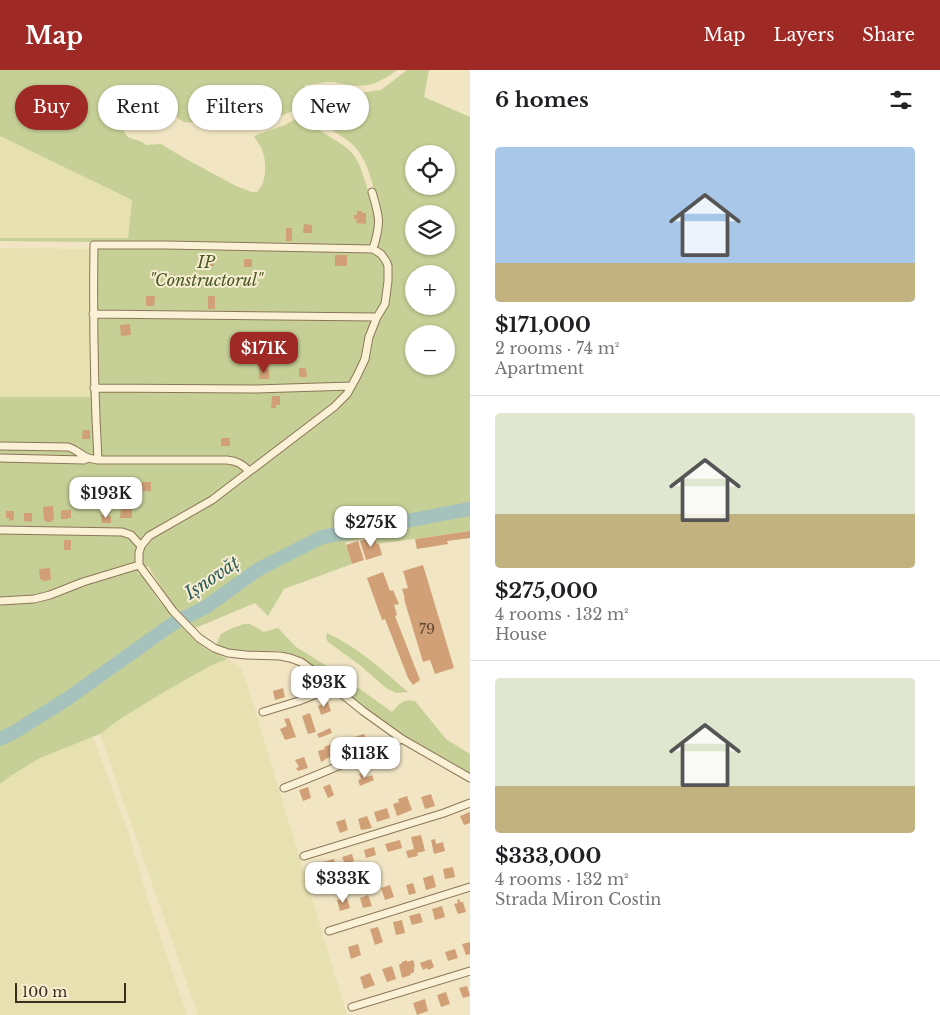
<!DOCTYPE html>
<html lang="en">
<head>
<meta charset="utf-8">
<style>
	body { margin:0; font-family:"Libre Baskerville",serif; background:#f2f2f2; color:#202124; height:100vh; display:flex; flex-direction:column; font-size:19px; white-space:nowrap }
	* { box-sizing:border-box; margin:0 }
	p { font-size:16px; color:#757577 }
	.icon { flex:none; width:28px; height:28px; fill:none; stroke:currentColor; stroke-width:2; stroke-linecap:round; stroke-linejoin:round }
	.map { position:relative; flex:1; overflow:hidden }
	.panel { display:flex; flex-direction:column; background:#fff; width:470px }
	.panel>* { flex:none }
	.guide { position:absolute; left:15px; top:15px; width:380px; height:45px; display:flex; gap:10px }
	.fabs { position:absolute; left:405px; top:75px; display:grid; gap:10px }
	.fabs a { display:grid; place-items:center; width:50px; height:50px; border-radius:50%; background:#fff; box-shadow:0 1px 4px #0004; font-size:25px }
	.scale { position:absolute; left:15px; bottom:12px; width:111px; box-sizing:border-box; padding-left:5px; border:2px solid #3b2d1d; border-top:0; font-size:14px; line-height:18px; white-space:nowrap; color:#3b2d1d; -webkit-text-stroke:4px #f7eed3; paint-order:stroke }
	.price { position:absolute; translate:-50% -42px; padding:0 11px; border-radius:10px; background:#fff; color:#222; font-size:16px; line-height:32px; filter:drop-shadow(0 1px 2px #0008) }
	.price::after { content:''; position:absolute; left:50%; top:30px; width:15px; height:11px; margin-left:-8px; background:inherit; clip-path:polygon(0 0,100% 0,50% 100%) }
	.price.selected { background:#9f2925; color:#fff }
	ul { padding:0; list-style:none }
	li { display:grid; align-content:center; gap:10px; height:265px; padding:0 25px }
	li+li { border-top:1px solid #e0e0e0 }
	li span { display:grid; place-items:center; height:155px; border-radius:5px; color:#555 }
	li>.icon { margin-inline-start:auto }
	span .icon { width:90px; height:90px; fill:#fffc; stroke-width:1 }
	li b { font-size:21px }
	h2 { display:flex; justify-content:space-between; align-items:center; height:60px; padding:0 25px; font-size:21px }
	.pill { padding:0 18px; border-radius:22px; background:#fff; box-shadow:0 1px 4px #0004; font-size:18px; line-height:45px }
	.pill.selected { background:#9f2925; color:#fff }
	header { display:flex; align-items:center; gap:30px; box-sizing:border-box; height:70px; padding:0 25px; background:#9f2925; color:#fff }
	header strong { font-size:24px }
	nav { display:flex; gap:28px; margin-inline-start:auto; font-size:18px }
	main { display:flex; flex:1; min-height:0 }
	.map>svg:first-child { display:block }
	.farmland { fill:#e7e0b0 }
	.green { fill:#c6d096; fill-rule:evenodd }
	.lines { fill:none; stroke-linecap:round; stroke-linejoin:round }
	.river { stroke:#a5c3bc; stroke-width:14 }
	.building { fill:#d1a077 }
	.minor-casing { stroke:#8c7658; stroke-width:9 }
	.minor { stroke:#fbf1d7; stroke-width:7 }
	.labels { text-anchor:middle; dominant-baseline:central; stroke-width:4; stroke-linejoin:round; paint-order:stroke }
	.number-label { font-size:14px; fill:#604a34 }
	.park-label { font-size:16px; font-style:italic; fill:#495923; stroke:#f7eed3 }
	.water-label { font-size:18px; font-style:italic; fill:#2c5c5b; stroke:#f7eed3 }
</style>
</head>
<body>
<header>
<strong>Map</strong>
<nav><a>Map</a><a>Layers</a><a>Share</a></nav>
</header>
<main>
<div class="map">
<svg width="470" height="945" viewBox="0 0 470 945">
	<rect width="100%" height="100%" fill="#f1e5c3"/>
	<path class="farmland" d="M 0,66 L 132,130 L 128,168 L 0,168 Z
		M 0,178 L 92,179 L 90,327 L 0,327 Z
		M 228,589 L 241,598 L 249,620 L 347,945 L 198,945 L 100,664 L 120,649 L 169,619 L 214,594 Z
		M 93,667 L 128,762 L 148,830 L 187,945 L 0,945 L 0,714 L 12,705 L 40,688 Z"/>
	<path class="green" d="M 0,0 L 397,0 C 381,12 370,18 349,15 C 343,14 335,12 329,12 C 321,12 313,15 305,15 L 306,23 L 301,30 L 300,38 L 250,59 L 250,50 L 246,46 C 235,45 224,51 215,57 L 199,53 L 184,52 L 179,49 L 170,39 L 155,38 L 152,30 L 146,28 L 133,30 C 131,32 130,34 127,36 C 123,38 119,36 117,42 C 116,45 125,65 128,67 C 135,71 140,69 146,75 L 161,74 L 186,89 L 236,116 L 252,122 L 257,122 C 266,113 267,95 263,83 C 262,77 257,72 254,66 L 285,55 L 303,45 C 310,53 318,59 327,65 C 336,71 345,75 353,84 C 361,94 364,109 368,120 L 374,120 C 371,106 365,88 355,77 C 344,64 319,57 311,44 C 309,41 309,39 308,36 L 311,29 L 319,22 L 327,19 L 359,23 L 381,20 L 407,0 L 429,0 L 424,27 L 470,47 L 470,461 L 377,474 L 374,467 L 345,472 L 352,494 L 284,519 L 268,546 L 255,533 L 193,559 L 174,537 L 148,496 L 137,503 L 143,506 L 158,530 L 197,572 L 208,580 L 228,589 L 214,594 L 169,619 L 120,649 L 100,664 L 40,688 L 12,705 L 0,714 L 0,327 L 90,327 L 92,172 L 0,171 L 0,168 L 128,168 L 132,130 L 0,66 ZM 414,84 L 446,84 L 446,116 L 414,116 ZM 414,144 L 446,144 L 446,176 L 414,176 ZM 414,204 L 446,204 L 446,236 L 414,236 ZM 414,264 L 446,264 L 446,296 L 414,296 Z
		M 244,554 L 250,554 L 264,562 L 278,558 L 296,577 L 335,601 L 392,642 C 400,633 403,629 415,631 L 446,669 L 470,684 L 470,704 L 433,682 L 417,674 L 387,655 L 303,590 L 292,585 L 280,581 L 255,582 L 228,580 L 216,575 L 221,564 L 230,559 Z
		M 327,563 C 358,577 382,600 408,622 L 396,623 L 386,618 L 361,596 L 328,572 L 326,568 Z"/>
	<g class="lines">
		<path class="river" d="M 0,669 L 16,661 L 67,629 L 174,553 L 206,537 L 259,499 L 322,467 L 470,439"/>
	</g>
	<path class="building" d="M 357,141 L 362,141 L 362,143 L 366,143 L 366,154 L 356,153 L 357,149 L 354,149 L 354,145 L 357,145 Z
		M 304,154 L 312,155 L 312,163 L 303,163 Z
		M 286,158 L 292,158 L 292,171 L 286,171 Z
		M 335,185 L 347,185 L 347,196 L 335,196 Z
		M 205,188 L 214,188 L 214,196 L 205,196 Z
		M 244,189 L 252,189 L 252,197 L 244,197 Z
		M 146,226 L 155,226 L 154,236 L 146,236 Z
		M 208,226 L 215,226 L 215,239 L 208,239 Z
		M 130,254 L 131,265 L 121,266 L 120,255 Z
		M 259,298 L 269,299 L 269,309 L 259,309 Z
		M 299,298 L 306,298 L 307,307 L 299,307 Z
		M 272,326 L 280,326 L 280,335 L 276,335 L 276,338 L 271,338 Z
		M 83,360 L 90,360 L 90,369 L 82,369 Z
		M 221,368 L 230,368 L 230,376 L 221,376 Z
		M 142,412 L 151,412 L 151,421 L 142,421 Z
		M 53,436 L 54,449 L 51,452 L 47,452 L 44,450 L 43,437 Z
		M 121,438 L 132,439 L 132,448 L 120,448 Z
		M 61,440 L 71,440 L 71,448 L 68,448 L 68,449 L 61,449 Z
		M 6,441 L 14,441 L 14,450 L 9,451 L 9,448 L 6,448 Z
		M 24,443 L 32,443 L 32,452 L 24,451 Z
		M 107,444 L 107,446 L 111,446 L 111,453 L 102,453 L 101,445 Z
		M 470,461 L 470,468 L 447,471 L 448,474 L 417,479 L 415,469 Z
		M 374,467 L 377,474 L 379,474 L 382,485 L 366,490 L 360,471 Z
		M 64,470 L 71,470 L 71,480 L 64,480 Z
		M 358,471 L 364,490 L 352,494 L 346,475 Z
		M 423,495 L 454,598 L 435,604 L 430,590 L 423,592 L 404,529 L 405,528 L 402,519 L 408,518 L 403,501 Z
		M 50,498 L 51,510 L 42,511 L 42,509 L 40,509 L 39,499 Z
		M 383,502 L 390,521 L 393,520 L 399,534 L 394,535 L 397,545 L 395,546 L 420,610 L 413,615 L 408,608 L 385,549 L 382,550 L 367,508 Z
		M 283,618 L 285,627 L 275,630 L 273,621 Z
		M 328,632 L 331,641 L 321,645 L 318,636 Z
		M 310,643 L 316,662 L 308,664 L 302,646 Z
		M 289,648 L 296,667 L 285,670 L 280,659 L 287,656 L 284,649 Z
		M 330,658 L 332,663 L 319,668 L 317,664 Z
		M 364,664 L 367,671 L 354,676 L 351,668 Z
		M 332,674 L 336,685 L 325,689 L 325,690 L 321,692 L 318,681 L 325,679 L 324,677 Z
		M 392,685 L 396,693 L 384,699 L 380,690 Z
		M 304,687 L 308,698 L 298,701 L 296,698 L 299,697 L 295,690 Z
		M 365,702 L 367,707 L 372,705 L 374,710 L 360,716 L 358,710 L 361,709 L 359,704 Z
		M 330,714 L 334,725 L 328,728 L 323,717 Z
		M 308,717 L 311,728 L 303,731 L 299,720 Z
		M 431,724 L 435,736 L 425,739 L 421,727 Z
		M 407,726 L 412,740 L 397,746 L 393,734 L 399,732 L 398,729 Z
		M 387,738 L 390,748 L 377,752 L 374,742 Z
		M 470,742 L 470,753 L 464,755 L 460,746 Z
		M 367,746 L 372,758 L 361,760 L 358,749 Z
		M 345,749 L 348,760 L 340,763 L 336,752 Z
		M 421,765 L 425,781 L 417,783 L 418,786 L 408,788 L 406,781 L 414,779 L 411,767 Z
		M 435,769 L 436,774 L 443,772 L 445,781 L 434,784 L 431,770 Z
		M 400,770 L 402,778 L 388,782 L 385,774 Z
		M 374,777 L 376,785 L 366,788 L 364,780 Z
		M 352,784 L 354,791 L 345,794 L 342,787 Z
		M 334,789 L 337,801 L 326,805 L 322,792 Z
		M 453,797 L 455,807 L 445,809 L 443,799 Z
		M 433,805 L 436,817 L 426,820 L 423,808 Z
		M 413,813 L 416,823 L 409,825 L 406,815 Z
		M 390,815 L 394,827 L 385,830 L 381,818 Z
		M 368,825 L 372,836 L 363,838 L 360,828 Z
		M 347,828 L 350,838 L 340,841 L 337,830 Z
		M 459,829 L 460,832 L 463,832 L 466,842 L 458,844 L 454,834 L 458,833 L 457,830 Z
		M 442,836 L 445,847 L 435,850 L 432,839 Z
		M 420,843 L 423,852 L 412,855 L 409,846 Z
		M 402,850 L 405,863 L 396,865 L 393,852 Z
		M 378,857 L 383,872 L 375,875 L 370,859 Z
		M 470,872 L 470,884 L 466,885 L 462,874 Z
		M 358,874 L 361,885 L 351,889 L 348,877 Z
		M 455,879 L 458,888 L 448,891 L 445,882 Z
		M 431,889 L 434,897 L 428,900 L 427,898 L 423,900 L 420,893 Z
		M 407,890 L 407,892 L 413,890 L 415,896 L 414,897 L 414,902 L 410,904 L 411,905 L 402,908 L 399,895 L 402,893 L 402,892 Z
		M 392,896 L 396,909 L 387,912 L 382,899 Z
		M 370,903 L 375,915 L 364,919 L 360,907 Z
		M 467,916 L 470,926 L 463,928 L 459,918 Z
		M 446,922 L 450,934 L 441,937 L 437,925 Z
		M 425,929 L 428,941 L 417,945 L 413,933 Z"/>
	<g class="lines">
		<defs>
			<path id="minor" d="M 372,122 C 380,148 381,153 373,179
				M 93,244 L 377,247
				M 94,318 L 256,319 L 351,316
				M 0,376 L 68,377 C 75,379 79,383 84,386 C 89,389 93,389 98,390 L 227,390 C 237,391 242,394 249,401
				M 0,388 L 84,390 L 88,388
				M 98,390 C 94,318 93,247 94,175 L 166,175 L 373,179 L 381,184 L 386,191 L 388,196 L 388,211 L 385,234 L 377,247 L 369,267 L 365,289 L 357,306 L 347,324 L 334,337 L 212,430 L 149,466 L 141,476 L 139,483 L 139,495 L 173,541 L 199,568 L 214,578 L 228,583 L 246,585 L 280,586 L 290,588 L 301,592 L 312,600 L 363,641 L 402,669 L 470,708
				M 0,460 L 122,462 L 131,465 L 141,476
				M 0,531 L 34,529 L 50,525 L 83,512 L 139,495
				M 263,642 L 299,631 L 334,617
				M 284,718 C 324,703 363,685 402,669
				M 304,786 L 444,743 L 470,733
				M 329,861 L 470,817
				M 352,937 L 470,901"/>
		</defs>
		<use href="#minor" class="minor-casing"/>
		<use href="#minor" class="minor"/>
	</g>
	<g class="labels">
		<g class="number-label">
			<text x="427" y="559">79</text>
		</g>
		<g class="park-label">
			<text x="206" y="192">IP<tspan x="206" dy="18">"Constructorul"</tspan></text>
		</g>
		<g class="water-label">
			<text transform="translate(212 508) rotate(-34)">Ișnovăț</text>
		</g>
	</g>
</svg>
<div class="fabs">
<a><svg class="icon" aria-label="locate" viewBox="0 0 24 24"><circle cx="12" cy="12" r="6"/><path d="M12 2v4M12 18v4M2 12h4M18 12h4"/></svg></a>
<a><svg class="icon" aria-label="layers" viewBox="0 0 24 24"><path d="M12 4l9 5-9 5-9-5zM3 14l9 5 9-5"/></svg></a>
<a>+</a>
<a>−</a>
</div>
<div class="scale">100 m</div>
<b class="price selected" style="left:264px;top:304px">$171K</b>
<b class="price" style="left:106px;top:449px">$193K</b>
<b class="price" style="left:371px;top:478px">$275K</b>
<b class="price" style="left:324px;top:638px">$93K</b>
<b class="price" style="left:365px;top:709px">$113K</b>
<b class="price" style="left:343px;top:834px">$333K</b>
<div class="guide">
<a class="pill selected">Buy</a>
<a class="pill">Rent</a>
<a class="pill">Filters</a>
<a class="pill">New</a>
</div>
</div>
<section class="panel">
<h2>6 homes<svg class="icon" aria-label="filters" viewBox="0 0 24 24"><path d="M4 7h16M4 17h16"/><circle cx="9" cy="7" r="2"/><circle cx="15" cy="17" r="2"/></svg></h2>
<ul>
<li><span style="background:linear-gradient(#a9c7e8 75%,#c2b280 0)"><svg class="icon" aria-label="home" viewBox="0 0 24 24"><path d="M3 11l9-7 9 7M6 9v11h12V9"/></svg></span><div><b>$171,000</b><p>2 rooms · 74 m²</p><p>Apartment</p></div></li>
<li><span style="background:linear-gradient(#dfe7d0 65%,#c2b280 0)"><svg class="icon" aria-label="home" viewBox="0 0 24 24"><path d="M3 11l9-7 9 7M6 9v11h12V9"/></svg></span><div><b>$275,000</b><p>4 rooms · 132 m²</p><p>House</p></div></li>
<li><span style="background:linear-gradient(#dfe7d0 70%,#c2b280 0)"><svg class="icon" aria-label="home" viewBox="0 0 24 24"><path d="M3 11l9-7 9 7M6 9v11h12V9"/></svg></span><div><b>$333,000</b><p>4 rooms · 132 m²</p><p>Strada Miron Costin</p></div></li>
</ul>
</section>
</main>
</body>
</html>
